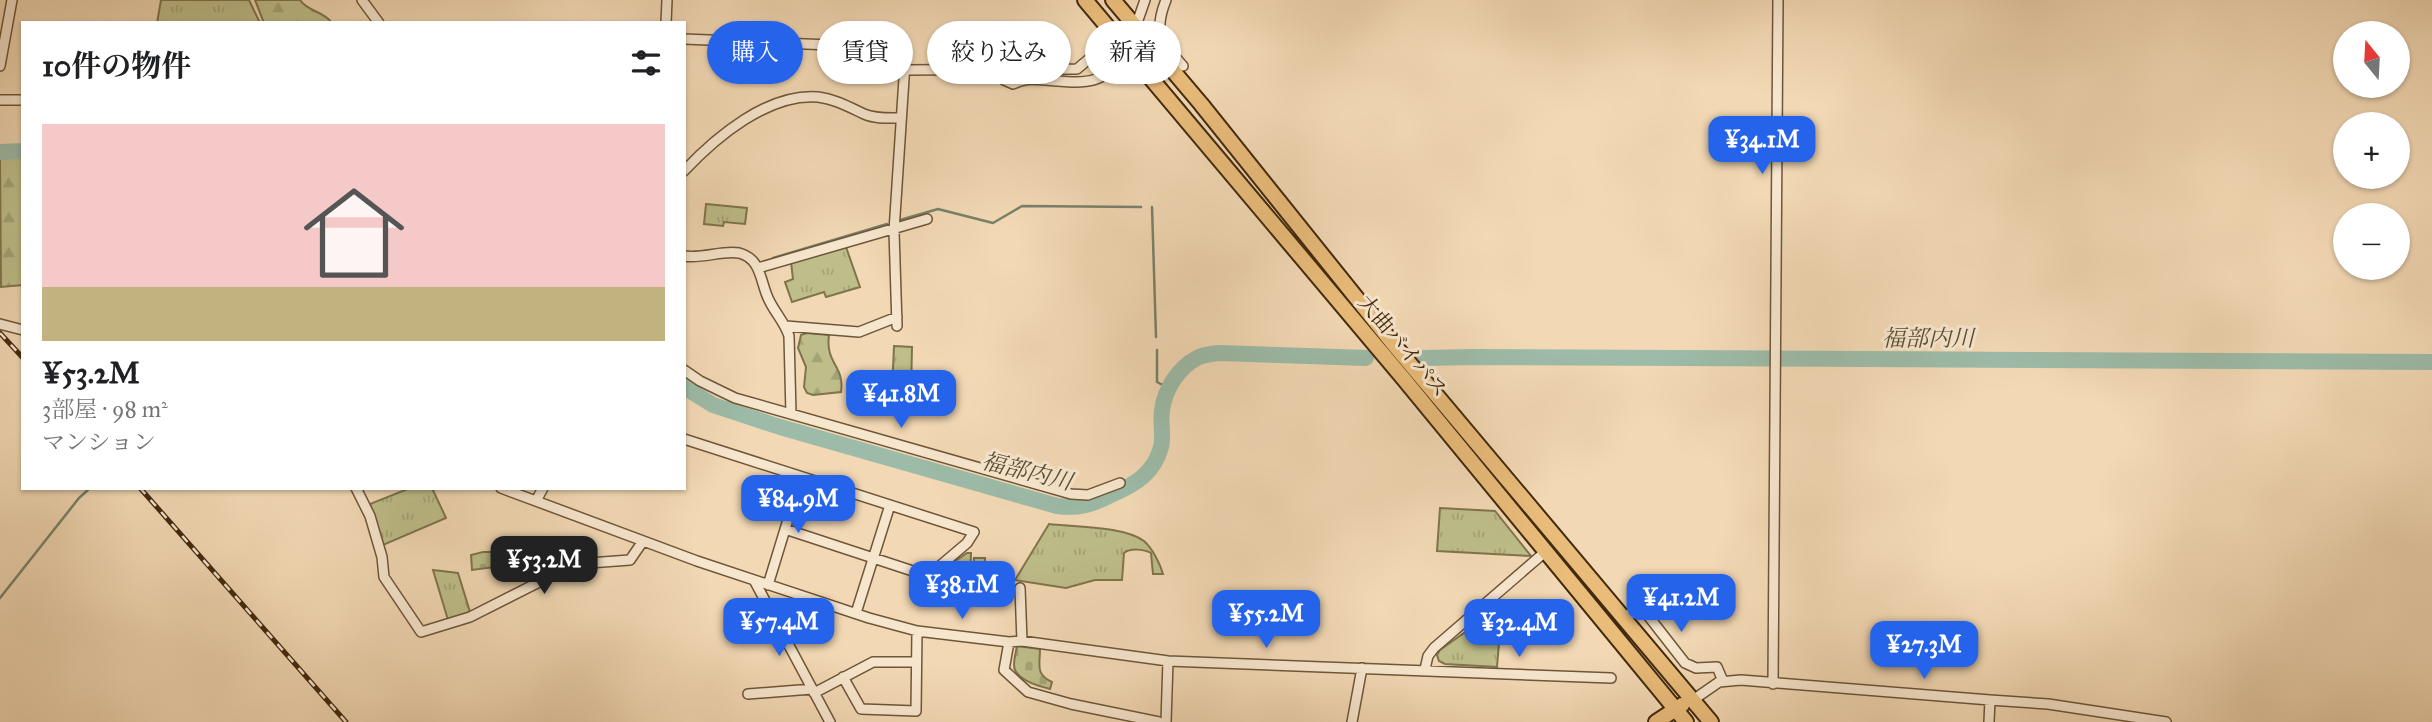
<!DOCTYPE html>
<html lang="ja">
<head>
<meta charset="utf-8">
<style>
	body { margin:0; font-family:"IM FELL Great Primer","Noto Serif JP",serif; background:#f2f2f2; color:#202124; height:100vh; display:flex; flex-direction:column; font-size:26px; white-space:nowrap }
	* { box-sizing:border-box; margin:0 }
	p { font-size:23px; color:#757577 }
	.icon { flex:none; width:38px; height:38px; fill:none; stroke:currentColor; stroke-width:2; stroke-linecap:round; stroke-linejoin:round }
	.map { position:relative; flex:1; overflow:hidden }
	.sheet { position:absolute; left:21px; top:21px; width:665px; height:469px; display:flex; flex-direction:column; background:#fff; border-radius:0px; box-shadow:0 2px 5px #0004 }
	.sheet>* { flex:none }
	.guide { position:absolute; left:707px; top:21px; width:665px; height:63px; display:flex; gap:14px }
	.needle { width:46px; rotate:342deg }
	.tools { position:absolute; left:2333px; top:21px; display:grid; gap:14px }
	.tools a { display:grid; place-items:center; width:77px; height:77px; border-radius:50%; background:#fff; box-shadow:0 2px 5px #0004; font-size:35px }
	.price { position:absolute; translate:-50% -60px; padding:0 16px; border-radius:14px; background:#2563eb; color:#fff; font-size:23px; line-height:46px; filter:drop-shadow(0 2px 4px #0008) }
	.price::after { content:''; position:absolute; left:50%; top:42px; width:21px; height:16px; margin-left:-10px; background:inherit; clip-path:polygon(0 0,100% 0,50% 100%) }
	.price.current { background:#222; color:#fff }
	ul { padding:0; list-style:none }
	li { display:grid; align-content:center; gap:14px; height:371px; padding:0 21px }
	li span { display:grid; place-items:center; height:217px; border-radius:0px; color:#555 }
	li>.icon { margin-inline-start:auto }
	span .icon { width:126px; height:126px; fill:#fffc; stroke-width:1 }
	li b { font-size:30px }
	h2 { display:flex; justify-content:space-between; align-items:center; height:84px; padding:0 21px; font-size:30px }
	.tag { padding:0 24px; border-radius:32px; background:#fff; box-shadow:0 2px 5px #0004; font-size:24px; line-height:63px }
	.tag.current { background:#2563eb; color:#fff }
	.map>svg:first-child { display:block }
	.grass { fill:url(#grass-tufts); stroke:#80744c; stroke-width:2 }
	.forest { fill:url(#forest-firs); stroke:#80744c; stroke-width:2 }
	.cemetery { fill:url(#cemetery-stones); stroke:#80744c; stroke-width:2 }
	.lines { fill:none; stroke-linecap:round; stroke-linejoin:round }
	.stream { stroke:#78816a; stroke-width:2.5 }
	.river { stroke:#9cbba8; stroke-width:16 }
	.minor-tunnel { stroke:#cfb593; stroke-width:9; stroke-dasharray:9 4.5; stroke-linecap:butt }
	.minor-casing { stroke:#6e5638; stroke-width:12 }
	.highway-casing { stroke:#422a0e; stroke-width:18 }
	.minor { stroke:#f7e6ce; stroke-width:9 }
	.highway { stroke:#e9bc7a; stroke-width:14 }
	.rail-casing { stroke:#422a0e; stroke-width:5 }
	.rail { stroke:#f7e6ce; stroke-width:2.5; stroke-dasharray:8; stroke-linecap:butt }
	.labels { text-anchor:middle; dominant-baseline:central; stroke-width:6; stroke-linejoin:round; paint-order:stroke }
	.street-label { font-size:21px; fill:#422a0e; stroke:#f7e6ce }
	.water-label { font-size:23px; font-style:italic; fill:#584e34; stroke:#f7e6ce }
</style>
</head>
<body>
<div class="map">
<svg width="2432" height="722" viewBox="0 0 2432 722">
	<defs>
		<pattern id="grass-tufts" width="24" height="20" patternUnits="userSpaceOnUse" patternTransform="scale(1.75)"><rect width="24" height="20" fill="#bebe8a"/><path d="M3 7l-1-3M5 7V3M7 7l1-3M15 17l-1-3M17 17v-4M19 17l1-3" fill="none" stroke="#a4a376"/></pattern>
		<pattern id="forest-firs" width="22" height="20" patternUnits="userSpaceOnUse" patternTransform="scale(1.75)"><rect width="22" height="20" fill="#bebe8a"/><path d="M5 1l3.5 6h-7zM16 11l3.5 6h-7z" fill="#a4a376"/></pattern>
		<pattern id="cemetery-stones" width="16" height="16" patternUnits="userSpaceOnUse" patternTransform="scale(1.75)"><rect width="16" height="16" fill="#bebe8a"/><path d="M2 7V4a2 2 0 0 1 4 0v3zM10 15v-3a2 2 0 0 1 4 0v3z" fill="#a4a376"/></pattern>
	</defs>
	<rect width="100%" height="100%" fill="#f2d8b4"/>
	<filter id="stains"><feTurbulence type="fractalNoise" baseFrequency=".00286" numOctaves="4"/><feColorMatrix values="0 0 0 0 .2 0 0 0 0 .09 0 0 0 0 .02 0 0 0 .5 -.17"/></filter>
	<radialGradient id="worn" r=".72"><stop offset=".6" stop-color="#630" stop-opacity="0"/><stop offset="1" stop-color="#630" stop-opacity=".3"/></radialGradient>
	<path class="grass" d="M 161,0 L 249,0 L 260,23 L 157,23 Z
		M 706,204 L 747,208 L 745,224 L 724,222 L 723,226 L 704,224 Z
		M 846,247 L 860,287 L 826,297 L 824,292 L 792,302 L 785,282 L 793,279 L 791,262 Z
		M 894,346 L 912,347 L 911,393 L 892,392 Z
		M 410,488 L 432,488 L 446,518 L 383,545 L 370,504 Z
		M 1440,508 L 1495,511 L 1531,556 L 1437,551 Z
		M 1049,524 C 1074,527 1124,526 1144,541 C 1153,549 1160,564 1163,574 L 1153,574 L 1151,553 C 1144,549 1130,548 1124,553 L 1122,580 L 1095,580 L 1066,588 L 1015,580 Z
		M 967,553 L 971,553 L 970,581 L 985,582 L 984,606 L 951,604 L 951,586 L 936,584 L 951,564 Z
		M 433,570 L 458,573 L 470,612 L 448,620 Z
		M 1502,606 L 1497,667 L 1445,664 L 1439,661 L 1437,655 L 1440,650 Z"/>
	<path class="forest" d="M 255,0 L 300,0 C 308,12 324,11 332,23 L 264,23 Z
		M 23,156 L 23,285 L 1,287 L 0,157 Z
		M 807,333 L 829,335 C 825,364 845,366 841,392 L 813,395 L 807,393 L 804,387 L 806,367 L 798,348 L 801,335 Z"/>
	<path class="cemetery" d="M 483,552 L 495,552 L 503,555 L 504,566 L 472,570 L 471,555 Z
		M 974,558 L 985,558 L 985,578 L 974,578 Z
		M 1017,646 L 1040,649 C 1040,665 1035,674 1052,682 L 1050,689 C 1039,686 1020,681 1015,670 C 1012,664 1016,653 1017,646 Z"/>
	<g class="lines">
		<path class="stream" d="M 1152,207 L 1156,337
			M 900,220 L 938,209 L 993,223 L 1022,206 L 1141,207
			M 773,258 L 887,224
			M 1157,350 L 1157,382 L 1168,388
			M 0,598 L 79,498 L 90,488"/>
		<path class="river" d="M 0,152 L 23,151
			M 1424,358 L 1474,357 L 2432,362
			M 684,387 L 713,405 L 780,427 L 1057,506 C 1079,509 1094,504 1113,494 C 1136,484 1154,473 1161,447 C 1164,435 1160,422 1162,410 C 1165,389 1178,368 1197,358 C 1202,355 1211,354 1218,353 L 1366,358"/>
		<path class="minor-tunnel" d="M 1096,53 L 1136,21"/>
		<defs>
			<path id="minor" d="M 362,0 L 379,23
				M 1166,0 C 1153,32 1161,41 1183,66
				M 1138,20 L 1145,0
				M 666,23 L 667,0
				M 684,39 L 906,48 L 894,231 L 897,326
				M 0,66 L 12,0
				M 1000,68 L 1004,80 L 1013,84 C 1025,78 1032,79 1045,80 C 1086,83 1100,87 1129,53
				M 905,70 L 1077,69 L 1096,53
				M 0,100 L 23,100
				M 684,171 C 716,137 768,93 818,97 C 835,99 849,107 864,114 C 875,119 889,118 901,118
				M 684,256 C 703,259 722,250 739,253 C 763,259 760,285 770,302 C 776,314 785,323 789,336 L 791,414
				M 758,268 L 927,219
				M 0,324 L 23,330
				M 786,326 L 859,332 L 897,317
				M 684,370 L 700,381 L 735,398 L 1071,494 L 1088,495 L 1120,483
				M 684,439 L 974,532 L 967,543 L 928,576 L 785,529
				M 356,488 L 370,516 L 382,557 L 384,577 L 421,632 L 470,617 L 575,564 L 630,560 L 643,541
				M 501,488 L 697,561 L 869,618 L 917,631 L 1009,642 L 1022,641 L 1168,661 L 1611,678
				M 536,501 L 543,488
				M 754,580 L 830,722
				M 768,585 L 801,477
				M 1020,588 L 1022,641
				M 856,613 L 890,505
				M 1624,616 L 1640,611 L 1646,613 L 1685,663 L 1696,668 L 1717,667 L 1723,681
				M 1009,642 L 1004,670 L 1028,692 L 1071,704 L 1159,722
				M 1425,669 L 1428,656 L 1434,648 L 1545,552
				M 843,677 L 861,709 L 916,711 L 917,631
				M 1773,684 L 1778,0
				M 814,693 L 873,662 L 916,662
				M 748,694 L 812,689
				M 1693,700 L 1719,682 L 1741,680 L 1990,700 L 2048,704 L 2166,722
				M 1166,722 L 1168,661
				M 1352,722 L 1362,668
				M 1989,722 L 1990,700"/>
			<path id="highway" d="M 1085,0 L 1403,378 L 1686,722
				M 1113,0 L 1201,104 L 1395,346 L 1711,722
				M 1656,722 L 1682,705"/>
		</defs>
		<use href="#minor" class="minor-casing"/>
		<use href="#highway" class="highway-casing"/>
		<use href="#minor" class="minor"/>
		<use href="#highway" class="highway"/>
		<defs>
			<path id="rail" d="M 0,333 L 23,358
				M 140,488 L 346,722"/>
		</defs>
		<use href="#rail" class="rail-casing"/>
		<use href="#rail" class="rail"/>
	</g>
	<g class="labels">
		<g class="street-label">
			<text transform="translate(1403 346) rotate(50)">大曲バイパス</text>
		</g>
		<g class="water-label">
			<text x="1928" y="338">福部内川</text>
			<text transform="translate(1027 471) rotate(14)">福部内川</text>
		</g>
	</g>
	<rect width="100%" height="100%" filter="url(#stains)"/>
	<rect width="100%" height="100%" fill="url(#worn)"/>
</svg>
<div class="tools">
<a><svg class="needle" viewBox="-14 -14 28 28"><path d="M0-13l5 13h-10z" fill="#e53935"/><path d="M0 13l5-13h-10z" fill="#757577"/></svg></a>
<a>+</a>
<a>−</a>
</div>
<b class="price" style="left:1762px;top:176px">¥34.1M</b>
<b class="price" style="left:901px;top:430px">¥41.8M</b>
<b class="price" style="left:798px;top:535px">¥84.9M</b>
<b class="price current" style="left:544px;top:596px">¥53.2M</b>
<b class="price" style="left:962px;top:621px">¥38.1M</b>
<b class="price" style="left:1681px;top:634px">¥41.2M</b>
<b class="price" style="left:1266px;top:650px">¥55.2M</b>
<b class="price" style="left:779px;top:658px">¥57.4M</b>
<b class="price" style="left:1519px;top:659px">¥32.4M</b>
<b class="price" style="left:1924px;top:681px">¥27.3M</b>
<div class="guide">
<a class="tag current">購入</a>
<a class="tag">賃貸</a>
<a class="tag">絞り込み</a>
<a class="tag">新着</a>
</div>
<section class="sheet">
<h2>10件の物件<svg class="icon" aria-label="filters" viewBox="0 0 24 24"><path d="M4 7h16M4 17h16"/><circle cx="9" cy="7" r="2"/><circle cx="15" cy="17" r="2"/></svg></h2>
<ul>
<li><span style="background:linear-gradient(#f6c9c9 75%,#c2b280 0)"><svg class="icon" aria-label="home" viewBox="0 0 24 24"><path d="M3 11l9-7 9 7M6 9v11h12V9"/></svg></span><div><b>¥53.2M</b><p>3部屋 · 98 m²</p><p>マンション</p></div></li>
</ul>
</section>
</div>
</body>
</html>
